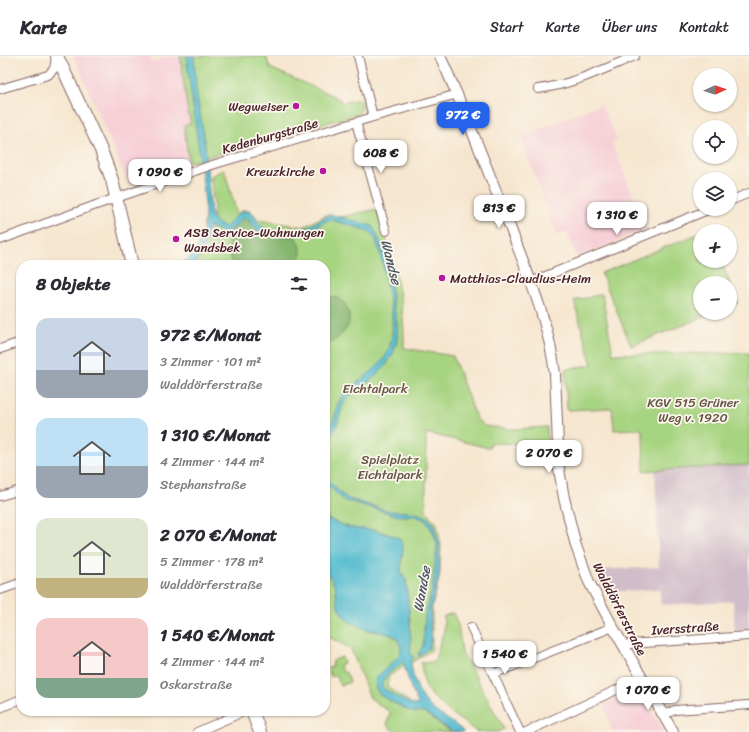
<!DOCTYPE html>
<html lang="de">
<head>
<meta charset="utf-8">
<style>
	body { margin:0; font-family:Sriracha,sans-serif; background:#f7f7f7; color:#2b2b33; height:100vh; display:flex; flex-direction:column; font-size:15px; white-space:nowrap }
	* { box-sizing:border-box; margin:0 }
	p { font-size:13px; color:#7c7c81 }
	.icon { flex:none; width:22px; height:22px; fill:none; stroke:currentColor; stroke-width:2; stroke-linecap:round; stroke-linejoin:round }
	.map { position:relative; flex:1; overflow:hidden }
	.sheet { position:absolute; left:16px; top:204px; width:314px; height:456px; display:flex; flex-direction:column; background:#fff; border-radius:16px; box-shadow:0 1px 3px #0004 }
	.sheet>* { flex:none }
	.needle { width:26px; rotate:87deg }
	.buttons { position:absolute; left:693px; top:12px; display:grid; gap:8px }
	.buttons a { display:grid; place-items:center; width:44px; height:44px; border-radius:50%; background:#fff; box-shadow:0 1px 3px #0004; font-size:20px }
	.price { position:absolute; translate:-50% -34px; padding:0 9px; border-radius:8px; background:#fff; color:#222; font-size:13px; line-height:26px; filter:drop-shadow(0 1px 2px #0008) }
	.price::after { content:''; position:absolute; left:50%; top:24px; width:12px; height:9px; margin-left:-6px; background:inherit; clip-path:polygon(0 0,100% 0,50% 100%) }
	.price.active { background:#2563eb; color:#fff }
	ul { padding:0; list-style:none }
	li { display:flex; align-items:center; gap:12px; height:100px; padding:0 20px }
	li span { display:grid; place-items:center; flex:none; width:112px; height:80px; border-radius:12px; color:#555 }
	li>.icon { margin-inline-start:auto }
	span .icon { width:48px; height:48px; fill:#fffc; stroke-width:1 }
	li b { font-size:17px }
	h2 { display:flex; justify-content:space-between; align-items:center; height:48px; padding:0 20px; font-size:17px }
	header { display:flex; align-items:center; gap:24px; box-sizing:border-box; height:56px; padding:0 20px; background:#fff; border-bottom:1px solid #e1e1e2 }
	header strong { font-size:19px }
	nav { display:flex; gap:22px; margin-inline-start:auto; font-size:14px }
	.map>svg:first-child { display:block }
	.built { fill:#f6cfd7 }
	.industrial { fill:#d1bdc9 }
	.green { fill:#a7d481; stroke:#787a56 }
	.forest { fill:#85b66f; stroke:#686a4d }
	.water { fill:#52bbcf; stroke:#4e6d7d; fill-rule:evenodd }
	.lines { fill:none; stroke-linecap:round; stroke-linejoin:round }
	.minor-casing { stroke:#866564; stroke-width:10 }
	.tertiary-casing { stroke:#866564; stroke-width:12 }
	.primary-casing { stroke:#866564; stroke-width:14 }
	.minor { stroke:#fff; stroke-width:8 }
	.tertiary { stroke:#fff; stroke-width:10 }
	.primary { stroke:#fff; stroke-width:12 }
	.poi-dot { fill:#b5179e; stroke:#fbf7ec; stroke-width:1.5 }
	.labels { text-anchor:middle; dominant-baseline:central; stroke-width:3.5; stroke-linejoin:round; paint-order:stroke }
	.poi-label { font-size:13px; fill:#4a1f2b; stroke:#fbf7ec; text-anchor:end }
	.street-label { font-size:13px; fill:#4a1f2b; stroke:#fbf7ec }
	.park-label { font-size:13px; fill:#665545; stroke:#fbf7ec }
	.water-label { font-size:14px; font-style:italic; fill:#4d5664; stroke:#fbf7ec }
</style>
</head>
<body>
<header>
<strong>Karte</strong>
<nav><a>Start</a><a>Karte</a><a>Über uns</a><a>Kontakt</a></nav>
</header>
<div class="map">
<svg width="749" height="676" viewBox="0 0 749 676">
	<rect width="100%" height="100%" fill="#fbf7ec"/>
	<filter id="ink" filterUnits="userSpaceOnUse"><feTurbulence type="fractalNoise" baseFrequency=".025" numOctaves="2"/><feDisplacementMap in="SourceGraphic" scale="8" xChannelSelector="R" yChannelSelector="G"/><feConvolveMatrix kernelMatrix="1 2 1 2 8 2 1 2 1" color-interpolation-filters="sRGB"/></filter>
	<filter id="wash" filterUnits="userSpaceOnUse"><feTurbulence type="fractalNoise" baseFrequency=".012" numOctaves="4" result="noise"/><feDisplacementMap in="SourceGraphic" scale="16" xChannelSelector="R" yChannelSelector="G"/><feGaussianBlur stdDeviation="0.9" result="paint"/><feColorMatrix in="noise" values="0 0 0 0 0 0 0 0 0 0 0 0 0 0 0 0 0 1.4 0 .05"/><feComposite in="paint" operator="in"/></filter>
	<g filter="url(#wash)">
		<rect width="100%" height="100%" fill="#f6e6cf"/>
		<path class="built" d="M 74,0 L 150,0 L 153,7 L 168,0 L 180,0 L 188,57 L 191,67 L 184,70 L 189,107 L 131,129 L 125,120 Z
			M 601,48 L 617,84 L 612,87 L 647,173 L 577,201 L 567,175 L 557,179 L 520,81 Z
			M 636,634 L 640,635 L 664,676 L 613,676 L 603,648 Z"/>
		<path class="industrial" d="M 749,409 L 749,574 L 735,575 L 733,545 L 661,549 L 660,533 L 606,536 L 597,514 L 659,511 L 655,415 Z"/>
		<path class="green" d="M 180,0 L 266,0 L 270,12 L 340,43 L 341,47 L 361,43 L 363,51 L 358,58 L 218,98 L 189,107 L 184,70 L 191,67 L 188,57 Z
			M 224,113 L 237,158 L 243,154 L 251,155 L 259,164 L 303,171 L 326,159 L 341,161 L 377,153 C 388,189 400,227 403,264 C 404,273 404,282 404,292 L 453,300 L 476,362 L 484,370 L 512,373 L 547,371 L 548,389 L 491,387 L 489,392 L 426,377 L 426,455 L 437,468 L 441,489 L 440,519 L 432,551 L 432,594 L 389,620 L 387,630 L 451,676 L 395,676 L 387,669 L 390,656 L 370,642 L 351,593 L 325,579 L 325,512 L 335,530 L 338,551 C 345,556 362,572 369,574 C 382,579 391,572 400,588 L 411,590 L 410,566 L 406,524 C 398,517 401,500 403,491 L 394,480 L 375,474 L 351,472 L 325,462 L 325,209 L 196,209 L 209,185 L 214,152 L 211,120 Z
			M 700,177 L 700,205 L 721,205 L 738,247 L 730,250 L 730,227 L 700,227 L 700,257 L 713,257 L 631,290 L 601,217 Z
			M 602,238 L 613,298 L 749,297 L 749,409 L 644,415 L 643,378 L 641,373 L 614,374 L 612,352 L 567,354 L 565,313 L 592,309 L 574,245 Z
			M 453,557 L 458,569 L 462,596 L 504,673 L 497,676 L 477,676 L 451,657 L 432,640 L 426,631 L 423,621 L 421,607 L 434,606 L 444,574 L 444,560 Z
			M 342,601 L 344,607 L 340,609 L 343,617 L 346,616 L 350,626 L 340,630 L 337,619 L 331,621 L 328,612 L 333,610 L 332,605 Z"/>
		<path class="forest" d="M 244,161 L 247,162 L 260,178 L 295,181 L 301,192 L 300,209 L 232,209 L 227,176 L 231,175 Z
			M 325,241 C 328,241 332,240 334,241 C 345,243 352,259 348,269 C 343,279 334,285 325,290 Z"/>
		<path class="water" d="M 186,0 L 194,0 L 196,33 L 205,89 L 211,159 C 216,167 218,169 226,171 C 231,166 237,156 245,155 C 253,155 256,164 260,169 C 265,174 271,174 277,174 C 302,178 308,171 329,159 L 333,159 L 372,170 C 387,191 390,228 394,253 C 396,262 399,273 397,283 C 397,287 395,291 394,295 C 386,316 364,329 347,342 L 343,349 L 336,372 L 325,387 C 325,379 329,375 332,368 C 336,360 336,349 341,342 C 355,323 381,316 389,292 C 397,270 389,243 385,220 C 383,209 378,181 369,175 L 332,164 C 322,164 314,175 304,178 C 296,181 269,179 260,178 L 247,162 L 244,161 C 229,175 230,181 209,170 C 207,185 202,197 194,209 L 176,209 C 198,204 204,177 205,157 C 205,139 202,121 200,103 C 195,68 191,34 186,0 Z
			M 325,421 L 344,440 L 349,443 L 390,455 L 411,456 L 426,460 L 433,468 L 439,487 L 439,519 L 431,551 L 430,571 L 431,582 L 429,592 L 419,600 L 418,598 L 423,590 L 425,559 L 432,534 L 437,489 L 433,476 L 425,464 L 415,460 L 398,460 L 352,446 L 346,446 L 325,427 Z
			M 325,462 L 350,472 L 375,474 L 399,482 C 401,485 402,489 403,492 C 403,502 397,516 406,524 L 410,566 L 411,598 L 414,601 L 411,605 C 412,623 420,643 434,654 C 444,662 455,667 464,676 L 453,676 L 425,657 L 411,656 L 381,640 L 376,633 L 375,627 L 377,621 L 400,599 L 401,592 L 397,582 L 392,579 L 381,576 L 369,574 L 350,566 L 342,558 L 338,551 L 335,530 L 325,512 ZM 403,606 L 411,632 L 418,647 L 418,649 C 405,648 392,638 382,631 C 381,620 396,613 403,606 Z"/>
	</g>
	<g filter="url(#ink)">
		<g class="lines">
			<defs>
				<path id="minor" d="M 358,0 L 373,61
					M 0,33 L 48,19 L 54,13 L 56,1
					M 538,33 C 572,29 604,13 635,0
					M 356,66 L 386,175
					M 730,145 L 749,137
					M 0,184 L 96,149 L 212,109 L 373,61 L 458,38
					M 531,226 L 710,153
					M 0,293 L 21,286
					M 0,440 L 21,434
					M 0,534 L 20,527
					M 471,571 L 520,676
					M 624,591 L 629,588 L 749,580
					M 493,618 L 613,571
					M 0,652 L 21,643
					M 663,659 L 675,654 L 749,649
					M 197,676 L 245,655
					M 526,676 L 642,622"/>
				<path id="tertiary" d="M 440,0 C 466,56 487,113 510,171 C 528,219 549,266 555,318 L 559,413 L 564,442 L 576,490 L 589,526 L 614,573 L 673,676"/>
				<path id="primary" d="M 57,0 L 101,94 L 112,124 L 132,209
					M 252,655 L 260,676"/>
			</defs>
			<use href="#minor" class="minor-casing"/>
			<use href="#tertiary" class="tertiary-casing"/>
			<use href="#primary" class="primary-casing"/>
			<use href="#minor" class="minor"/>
			<use href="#tertiary" class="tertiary"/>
			<use href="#primary" class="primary"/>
		</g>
	</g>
	<g class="poi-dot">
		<circle cx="296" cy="50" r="4"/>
		<circle cx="323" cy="115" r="4"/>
		<circle cx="176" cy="183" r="4"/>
		<circle cx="442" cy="222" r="4"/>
	</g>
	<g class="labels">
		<g class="poi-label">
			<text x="288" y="50">Wegweiser</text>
			<text x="315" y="115">Kreuzkirche</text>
			<text x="184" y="176" text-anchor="start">ASB Service-Wohnungen<tspan x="184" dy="15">Wandsbek</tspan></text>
			<text x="450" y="222" text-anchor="start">Matthias-Claudius-Heim</text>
		</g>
		<g class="street-label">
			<text transform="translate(270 80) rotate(-16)">Kedenburgstraße</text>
			<text transform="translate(620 553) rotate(63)">Walddörferstraße</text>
			<text transform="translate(685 572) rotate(-4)">Iversstraße</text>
		</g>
		<g class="park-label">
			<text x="375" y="332">Eichtalpark</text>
			<text x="693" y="346">KGV 515 Grüner<tspan x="693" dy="15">Weg v. 1920</tspan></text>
			<text x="390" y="403">Spielplatz<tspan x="390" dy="15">Eichtalpark</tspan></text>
		</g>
		<g class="water-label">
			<text transform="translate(391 206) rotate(76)">Wandse</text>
			<text transform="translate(422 533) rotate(-80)">Wandse</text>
		</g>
	</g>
</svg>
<div class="buttons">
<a><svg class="needle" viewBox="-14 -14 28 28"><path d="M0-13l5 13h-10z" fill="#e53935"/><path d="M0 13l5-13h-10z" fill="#7c7c81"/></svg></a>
<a><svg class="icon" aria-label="locate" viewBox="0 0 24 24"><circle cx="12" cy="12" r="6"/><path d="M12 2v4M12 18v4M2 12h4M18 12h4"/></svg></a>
<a><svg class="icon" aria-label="layers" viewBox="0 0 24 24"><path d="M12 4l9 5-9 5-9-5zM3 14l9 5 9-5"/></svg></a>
<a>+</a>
<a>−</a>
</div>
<b class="price active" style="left:463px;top:80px">972 €</b>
<b class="price" style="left:381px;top:118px">608 €</b>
<b class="price" style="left:160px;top:137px">1 090 €</b>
<b class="price" style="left:499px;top:173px">813 €</b>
<b class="price" style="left:617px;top:180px">1 310 €</b>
<b class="price" style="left:549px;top:418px">2 070 €</b>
<b class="price" style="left:505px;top:619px">1 540 €</b>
<b class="price" style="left:648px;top:655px">1 070 €</b>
<section class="sheet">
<h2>8 Objekte<svg class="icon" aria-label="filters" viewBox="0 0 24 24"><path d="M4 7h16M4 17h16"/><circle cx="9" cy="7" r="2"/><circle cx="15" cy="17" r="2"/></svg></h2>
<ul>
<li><span style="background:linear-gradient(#c9d6e8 65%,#9aa5b1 0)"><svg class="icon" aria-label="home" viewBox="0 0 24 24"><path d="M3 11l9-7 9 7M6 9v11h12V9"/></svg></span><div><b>972 €/Monat</b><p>3 Zimmer · 101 m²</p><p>Walddörferstraße</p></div></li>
<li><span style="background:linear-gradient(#bfe0f5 60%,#9aa5b1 0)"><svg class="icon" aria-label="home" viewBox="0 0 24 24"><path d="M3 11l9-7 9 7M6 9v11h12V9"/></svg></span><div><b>1 310 €/Monat</b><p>4 Zimmer · 144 m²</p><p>Stephanstraße</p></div></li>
<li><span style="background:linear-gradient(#dfe7d0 75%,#c2b280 0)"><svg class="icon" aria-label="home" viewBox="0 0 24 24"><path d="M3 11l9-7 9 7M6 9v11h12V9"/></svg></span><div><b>2 070 €/Monat</b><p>5 Zimmer · 178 m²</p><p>Walddörferstraße</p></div></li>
<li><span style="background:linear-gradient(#f6c9c9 75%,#7fa58c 0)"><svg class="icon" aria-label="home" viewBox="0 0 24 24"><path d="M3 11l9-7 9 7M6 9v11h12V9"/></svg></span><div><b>1 540 €/Monat</b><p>4 Zimmer · 144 m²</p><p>Oskarstraße</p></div></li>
</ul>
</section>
</div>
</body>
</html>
